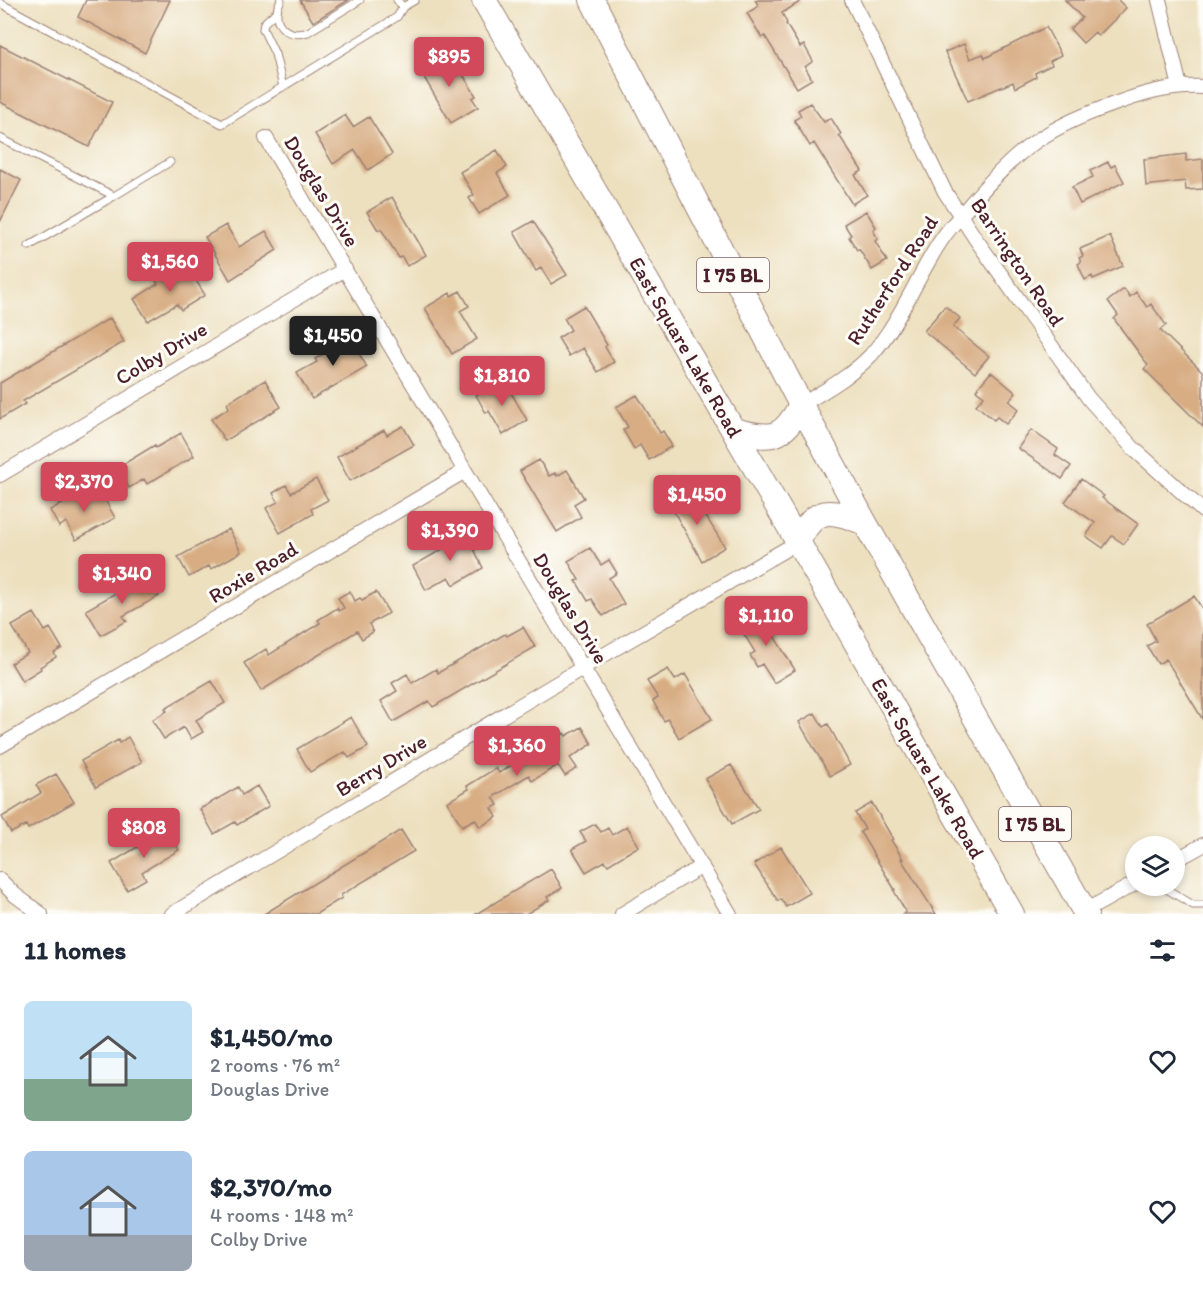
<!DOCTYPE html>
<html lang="en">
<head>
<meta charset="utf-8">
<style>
	body { margin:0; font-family:Itim,sans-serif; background:#f2f2f3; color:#1f2937; height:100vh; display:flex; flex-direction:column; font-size:22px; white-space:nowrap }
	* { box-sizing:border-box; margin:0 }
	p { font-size:20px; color:#747a83 }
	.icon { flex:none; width:33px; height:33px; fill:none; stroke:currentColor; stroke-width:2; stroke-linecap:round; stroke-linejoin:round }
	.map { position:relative; height:914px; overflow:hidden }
	.drawer { display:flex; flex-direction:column; background:#fff; flex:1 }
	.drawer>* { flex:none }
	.buttons { position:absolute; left:1125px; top:836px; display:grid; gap:12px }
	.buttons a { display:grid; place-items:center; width:60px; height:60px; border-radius:50%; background:#fff; box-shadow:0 3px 9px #0003; font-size:30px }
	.price { position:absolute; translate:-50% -51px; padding:0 14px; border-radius:6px; background:#d1495b; color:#fff; font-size:20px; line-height:39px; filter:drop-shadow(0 2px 3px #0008) }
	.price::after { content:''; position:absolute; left:50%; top:36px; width:18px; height:14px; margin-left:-9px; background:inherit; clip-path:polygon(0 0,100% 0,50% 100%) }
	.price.on { background:#222; color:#fff }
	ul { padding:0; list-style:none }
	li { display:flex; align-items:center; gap:18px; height:150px; padding:0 24px }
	li span { display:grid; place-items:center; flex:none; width:168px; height:120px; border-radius:9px; color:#555 }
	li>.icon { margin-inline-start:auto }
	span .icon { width:72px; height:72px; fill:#fffc; stroke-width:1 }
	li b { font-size:26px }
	h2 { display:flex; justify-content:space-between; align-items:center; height:72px; padding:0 24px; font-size:26px }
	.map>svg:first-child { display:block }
	.building { fill:#d8ad84 }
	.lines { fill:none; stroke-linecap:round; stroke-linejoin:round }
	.service-casing { stroke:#9c8075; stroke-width:9 }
	.minor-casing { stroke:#9c8075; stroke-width:16 }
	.trunk-casing { stroke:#9c8075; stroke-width:26 }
	.service { stroke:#fff; stroke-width:7 }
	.minor { stroke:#fff; stroke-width:14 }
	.trunk { stroke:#fff; stroke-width:24 }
	.labels { text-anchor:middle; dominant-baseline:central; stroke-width:6; stroke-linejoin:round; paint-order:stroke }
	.shield { fill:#fdfcf7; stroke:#806168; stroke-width:1.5 }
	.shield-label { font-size:20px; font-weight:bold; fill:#4a1f2b }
	.street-label { font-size:21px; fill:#4a1f2b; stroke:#fdfcf7 }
</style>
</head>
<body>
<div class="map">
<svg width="1203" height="914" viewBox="0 0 1203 914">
	<rect width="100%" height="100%" fill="#fdfcf7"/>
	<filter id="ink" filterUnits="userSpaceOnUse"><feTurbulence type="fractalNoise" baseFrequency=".0167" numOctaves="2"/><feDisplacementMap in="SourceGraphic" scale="12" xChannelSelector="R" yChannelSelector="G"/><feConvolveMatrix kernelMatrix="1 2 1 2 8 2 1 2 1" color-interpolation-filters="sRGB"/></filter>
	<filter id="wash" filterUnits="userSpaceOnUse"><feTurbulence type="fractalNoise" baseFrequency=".008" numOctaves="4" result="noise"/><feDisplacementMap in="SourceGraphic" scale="24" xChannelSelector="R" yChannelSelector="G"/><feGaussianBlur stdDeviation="1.35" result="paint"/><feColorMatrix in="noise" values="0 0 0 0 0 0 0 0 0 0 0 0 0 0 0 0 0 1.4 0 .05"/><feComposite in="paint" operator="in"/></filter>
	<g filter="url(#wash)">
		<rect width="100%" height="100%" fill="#ede0bf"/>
		<g id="blocks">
			<path class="building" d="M 86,0 L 170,0 L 145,53 L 78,17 Z
				M 300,0 L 349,0 L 313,22 Z
				M 755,0 L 803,0 L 782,13 L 787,23 L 786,24 L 800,47 L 804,45 L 813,61 L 805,67 L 812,79 L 797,88 L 765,36 L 762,38 L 747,13 L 759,6 Z
				M 1065,0 L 1118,0 L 1126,8 L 1098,36 L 1095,32 L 1083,43 L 1070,29 L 1082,18 Z
				M 1046,27 L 1061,55 L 1050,61 L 1052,65 L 1035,73 L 1036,77 L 1015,88 L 1013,82 L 968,101 L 945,52 L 964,44 L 970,59 L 983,54 L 985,58 Z
				M 0,45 L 112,102 L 89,147 L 0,102 Z
				M 447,53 L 459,75 L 462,73 L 476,96 L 472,98 L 478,107 L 451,123 L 419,69 Z
				M 810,103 L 824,122 L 831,118 L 841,134 L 839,135 L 862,171 L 855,175 L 867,195 L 852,204 L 814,143 L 810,146 L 794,120 L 801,116 L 798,110 Z
				M 345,115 L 353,127 L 369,117 L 392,154 L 368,170 L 355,150 L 333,164 L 315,134 Z
				M 497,150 L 507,167 L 497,173 L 510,195 L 479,214 L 469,198 L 474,195 L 460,172 Z
				M 1186,154 L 1186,161 L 1203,159 L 1203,189 L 1186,190 L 1185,181 L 1146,186 L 1144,159 Z
				M 1108,162 L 1111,167 L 1115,165 L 1124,182 L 1080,204 L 1072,187 L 1093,177 L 1090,171 Z
				M 0,169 L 21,180 L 0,222 Z
				M 392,197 L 426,255 L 407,266 L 402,257 L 399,258 L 381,229 L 378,230 L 367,212 Z
				M 866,211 L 876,227 L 873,230 L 878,239 L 875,241 L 887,261 L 872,270 L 859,249 L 857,250 L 849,237 L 851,235 L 844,224 Z
				M 533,221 L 567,275 L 551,284 L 541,268 L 536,271 L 514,232 Z
				M 226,225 L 239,247 L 266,231 L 277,250 L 230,280 L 205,237 Z
				M 1110,236 L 1123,266 L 1093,279 L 1092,276 L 1085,280 L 1078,264 L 1081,262 L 1079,258 L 1083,256 L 1080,249 Z
				M 187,266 L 205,295 L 181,310 L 177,304 L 148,321 L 134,299 L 158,284 L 152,274 L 164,267 L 170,277 Z
				M 1124,289 L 1130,297 L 1136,292 L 1147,307 L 1151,304 L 1166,325 L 1160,330 L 1203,372 L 1203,427 L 1144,369 L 1148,365 L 1114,319 L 1118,315 L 1108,301 Z
				M 460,291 L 469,306 L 460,311 L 477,339 L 452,354 L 425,308 L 450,293 L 451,296 Z
				M 584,306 L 607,345 L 605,347 L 614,362 L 598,372 L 583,348 L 569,356 L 558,338 L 571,330 L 564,318 Z
				M 945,306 L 960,318 L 953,327 L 989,356 L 975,373 L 924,331 Z
				M 110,318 L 124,342 L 23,401 L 25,404 L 0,419 L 0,383 Z
				M 347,333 L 367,367 L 312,399 L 297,373 L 317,362 L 315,359 L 330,350 L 327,344 Z
				M 991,372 L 1016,393 L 1009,401 L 1019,409 L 1006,424 L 997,417 L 994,420 L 976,405 L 984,396 L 976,390 Z
				M 503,379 L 527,420 L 503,435 L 489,411 L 486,413 L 476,395 Z
				M 265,380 L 281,407 L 225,441 L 211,419 L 229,408 L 227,403 Z
				M 637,395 L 660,433 L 663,431 L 672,446 L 649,460 L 640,445 L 634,449 L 623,430 L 628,427 L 616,407 Z
				M 403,426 L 414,445 L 350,481 L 337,457 L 384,430 L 387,435 Z
				M 1031,430 L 1058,449 L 1055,455 L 1071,466 L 1062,479 L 1018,448 Z
				M 181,433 L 194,456 L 147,484 L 144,479 L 129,488 L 117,468 L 155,445 L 156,448 Z
				M 539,460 L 549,476 L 555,473 L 557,476 L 567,470 L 584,498 L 574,504 L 581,517 L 557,532 L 520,471 Z
				M 316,479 L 328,500 L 311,509 L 313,514 L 280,533 L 266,508 L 278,502 L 273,493 L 286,485 L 291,493 Z
				M 1081,479 L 1104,496 L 1102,498 L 1138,524 L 1124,544 L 1112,536 L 1103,548 L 1086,536 L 1095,523 L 1065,502 Z
				M 97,485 L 115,518 L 76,540 L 66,522 L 59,527 L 50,510 Z
				M 690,491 L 725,547 L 702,561 L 669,503 Z
				M 229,529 L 241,552 L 211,569 L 209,566 L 189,577 L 178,557 Z
				M 465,530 L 476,548 L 474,549 L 483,568 L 454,585 L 449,577 L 426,590 L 413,566 L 443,549 L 441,546 L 445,541 Z
				M 590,548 L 601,565 L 609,560 L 617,573 L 609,578 L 624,604 L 603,616 L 592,599 L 588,601 L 576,581 L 579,580 L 568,561 Z
				M 147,575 L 159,596 L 123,616 L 127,621 L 101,635 L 86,610 Z
				M 350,591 L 355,601 L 360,598 L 362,600 L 376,592 L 389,613 L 369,624 L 373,632 L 362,639 L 357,631 L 261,691 L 244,663 L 266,649 L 269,655 L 320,623 L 318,620 L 337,608 L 339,611 L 344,608 L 338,598 Z
				M 1194,596 L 1203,610 L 1203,720 L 1166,659 L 1158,664 L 1147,646 L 1156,641 L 1147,624 Z
				M 758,610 L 795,670 L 774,683 L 762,664 L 757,667 L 750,655 L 755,652 L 737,623 Z
				M 34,613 L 45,631 L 50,628 L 62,648 L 54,653 L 56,657 L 40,667 L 41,669 L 22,681 L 11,663 L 28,653 L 12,626 Z
				M 523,627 L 535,647 L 433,707 L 429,701 L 393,722 L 381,701 L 397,691 L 392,683 L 407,674 L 412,683 L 436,669 L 438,673 L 505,634 L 507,636 Z
				M 668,669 L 675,680 L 685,674 L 712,719 L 679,738 L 668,719 L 664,721 L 653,701 L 658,698 L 647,681 Z
				M 212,681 L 225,703 L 196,720 L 203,732 L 191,739 L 184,727 L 164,739 L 152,720 L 167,711 L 165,708 Z
				M 815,713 L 823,727 L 828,724 L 850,765 L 830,776 L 799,722 Z
				M 351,717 L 368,747 L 349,758 L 345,752 L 310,772 L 297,749 Z
				M 582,727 L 592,744 L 570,758 L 577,768 L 565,776 L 558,765 L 532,781 L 529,775 L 493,797 L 498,805 L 492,808 L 497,817 L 480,827 L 475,819 L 462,826 L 447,802 L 469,789 L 467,786 L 496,768 L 499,773 L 564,733 L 566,736 Z
				M 128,737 L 142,762 L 96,787 L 81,761 L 118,740 L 119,743 Z
				M 731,765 L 759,809 L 732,824 L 705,779 Z
				M 56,774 L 74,802 L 28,829 L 26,825 L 11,833 L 2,817 L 41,793 L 36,785 Z
				M 257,786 L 269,806 L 237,825 L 235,822 L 214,834 L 200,809 L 238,787 L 242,795 Z
				M 872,803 L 893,839 L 891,840 L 903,859 L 901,859 L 936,914 L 903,914 L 906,912 L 894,891 L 895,890 L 860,832 L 865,829 L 855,813 Z
				M 595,824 L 601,832 L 608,828 L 612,835 L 627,826 L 639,846 L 608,865 L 605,861 L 586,872 L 572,849 L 586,841 L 580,832 Z
				M 167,829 L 179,850 L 142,872 L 146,879 L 127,890 L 111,863 Z
				M 401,830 L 414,851 L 341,895 L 342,898 L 316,914 L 264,914 Z
				M 781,847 L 810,893 L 786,907 L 781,899 L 778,901 L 754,864 Z
				M 551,869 L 562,888 L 547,897 L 549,900 L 526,914 L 476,914 Z"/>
		</g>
	</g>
	<g filter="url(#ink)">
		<use href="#blocks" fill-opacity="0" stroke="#9c8075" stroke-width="1.5"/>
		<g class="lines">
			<defs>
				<path id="service" d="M 281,0 C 269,20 285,40 308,32 L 360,0
					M 397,0 L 403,7
					M 0,3 L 222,124 L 397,17 L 403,7 L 415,0
					M 277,11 L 264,23 L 263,29 L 275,54 L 283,87
					M 0,138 L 114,196 L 170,162
					M 29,246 L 114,196
					M 1160,885 L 1193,905 L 1203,905"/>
				<path id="minor" d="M 852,0 L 945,192 L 975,238 L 1089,399 L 1133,448 L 1203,511
					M 1159,0 L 1180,87
					M 266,138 L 730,914
					M 801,405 C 826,390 851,376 871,355 C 901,321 917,276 942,239 C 950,227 960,217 968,207 C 1012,155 1041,130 1106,107 C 1138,95 1168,85 1203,87
					M 0,475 L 345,269
					M 0,746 L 465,471
					M 1174,861 L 1203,845
					M 0,880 L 15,895 L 41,914
					M 1085,911 L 1136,883
					M 172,914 L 604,655 L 798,542
					M 622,914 L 702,866"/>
				<path id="trunk" d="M 484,0 L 798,542 L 1012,914
					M 592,0 L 801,405 L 865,523 L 1086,914
					M 734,430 C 772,440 782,440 801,405
					M 798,542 C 816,504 831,510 865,523"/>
			</defs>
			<use href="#service" class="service-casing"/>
			<use href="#minor" class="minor-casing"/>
			<use href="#trunk" class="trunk-casing"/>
			<use href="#service" class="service"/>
			<use href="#minor" class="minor"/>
			<use href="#trunk" class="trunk"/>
		</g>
	</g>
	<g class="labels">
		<g class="shield">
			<rect x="697" y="258" width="72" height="34" rx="4.5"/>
			<rect x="999" y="807" width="72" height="34" rx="4.5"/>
		</g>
		<g class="shield-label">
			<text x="733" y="275">I 75 BL</text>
			<text x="1035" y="824">I 75 BL</text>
		</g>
		<g class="street-label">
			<text transform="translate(322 191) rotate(59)">Douglas Drive</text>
			<text transform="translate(1018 262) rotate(56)">Barrington Road</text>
			<text transform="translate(892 280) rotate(-57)">Rutherford Road</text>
			<text transform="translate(686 347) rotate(60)">East Square Lake Road</text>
			<text transform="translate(161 353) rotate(-31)">Colby Drive</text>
			<text transform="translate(253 572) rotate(-31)">Roxie Road</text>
			<text transform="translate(571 608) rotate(59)">Douglas Drive</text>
			<text transform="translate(381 765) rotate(-31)">Berry Drive</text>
			<text transform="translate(928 768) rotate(60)">East Square Lake Road</text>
		</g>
	</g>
</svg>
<div class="buttons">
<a><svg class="icon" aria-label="layers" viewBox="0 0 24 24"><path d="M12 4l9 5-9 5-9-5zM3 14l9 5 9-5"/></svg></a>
</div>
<b class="price" style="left:449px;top:88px">$895</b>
<b class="price" style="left:170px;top:293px">$1,560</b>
<b class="price on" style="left:333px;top:367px">$1,450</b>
<b class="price" style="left:502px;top:407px">$1,810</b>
<b class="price" style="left:84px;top:513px">$2,370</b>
<b class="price" style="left:697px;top:526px">$1,450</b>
<b class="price" style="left:450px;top:562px">$1,390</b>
<b class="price" style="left:122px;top:605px">$1,340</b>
<b class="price" style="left:766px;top:647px">$1,110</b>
<b class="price" style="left:517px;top:777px">$1,360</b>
<b class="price" style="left:144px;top:859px">$808</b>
</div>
<section class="drawer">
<h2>11 homes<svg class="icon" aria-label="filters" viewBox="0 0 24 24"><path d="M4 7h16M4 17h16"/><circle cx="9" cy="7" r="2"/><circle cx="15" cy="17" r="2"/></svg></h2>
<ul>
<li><span style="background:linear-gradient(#bfe0f5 65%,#7fa58c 0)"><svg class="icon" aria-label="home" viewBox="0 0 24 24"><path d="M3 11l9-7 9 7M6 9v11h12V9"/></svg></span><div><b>$1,450/mo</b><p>2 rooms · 76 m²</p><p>Douglas Drive</p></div><svg class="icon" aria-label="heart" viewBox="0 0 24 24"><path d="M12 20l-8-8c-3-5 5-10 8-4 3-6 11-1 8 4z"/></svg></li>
<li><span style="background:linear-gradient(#a9c7e8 70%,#9aa5b1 0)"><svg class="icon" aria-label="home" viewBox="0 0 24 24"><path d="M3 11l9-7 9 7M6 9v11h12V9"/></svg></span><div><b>$2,370/mo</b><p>4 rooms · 148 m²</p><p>Colby Drive</p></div><svg class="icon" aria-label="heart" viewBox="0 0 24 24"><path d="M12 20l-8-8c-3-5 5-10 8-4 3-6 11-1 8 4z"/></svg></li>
</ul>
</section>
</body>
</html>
